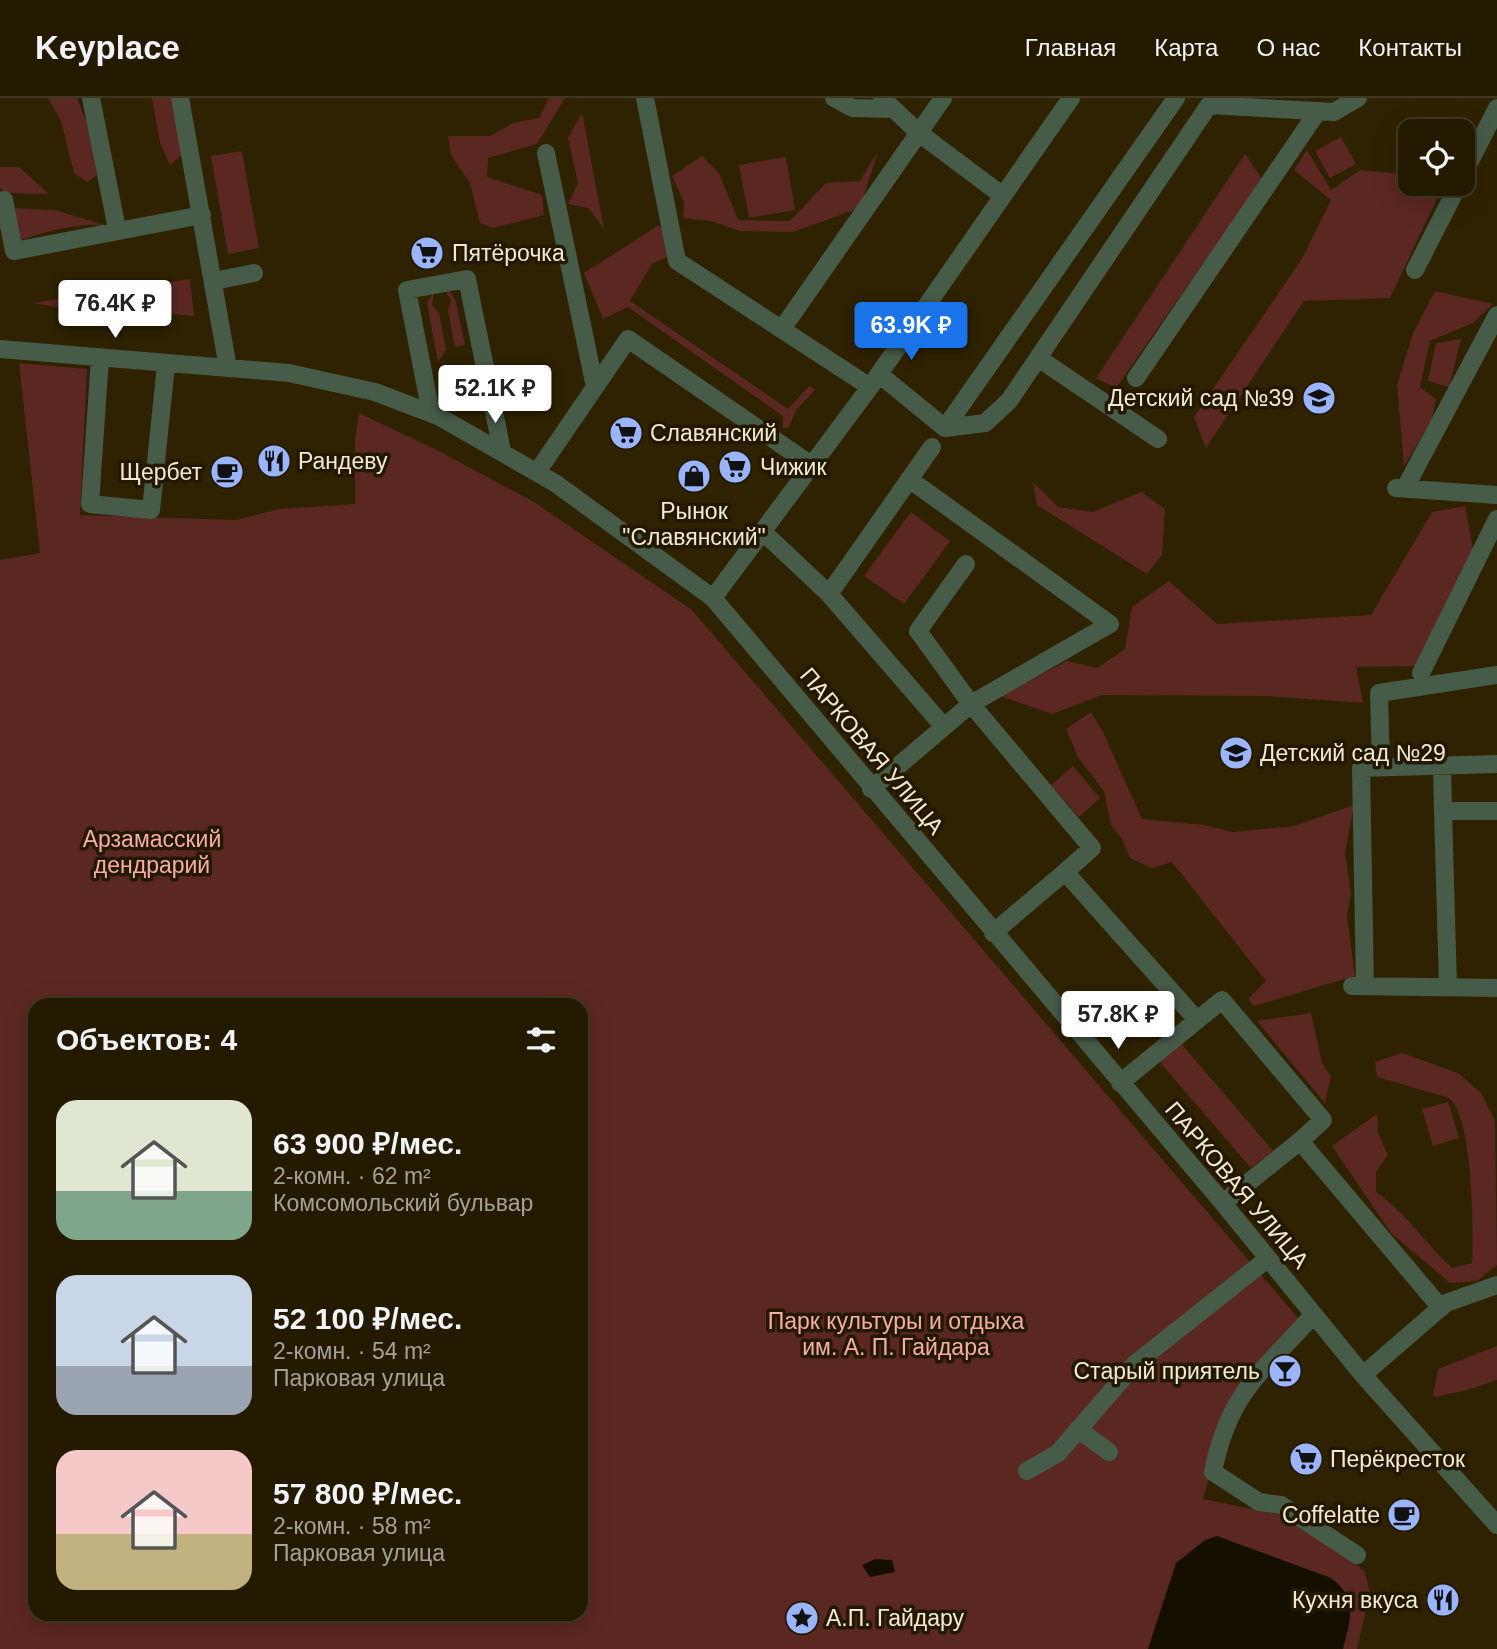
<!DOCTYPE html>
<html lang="ru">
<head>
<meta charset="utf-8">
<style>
	body { margin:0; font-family:Helvetica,sans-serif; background:#2f270f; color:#f1f3f6; height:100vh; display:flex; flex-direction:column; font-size:26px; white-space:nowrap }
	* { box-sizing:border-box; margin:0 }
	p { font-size:23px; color:#a3a199 }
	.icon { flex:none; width:38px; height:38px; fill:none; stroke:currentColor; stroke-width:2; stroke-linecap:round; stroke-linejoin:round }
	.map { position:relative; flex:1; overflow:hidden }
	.details { position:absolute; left:28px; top:900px; width:560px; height:623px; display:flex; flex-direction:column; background:#231a00; border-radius:21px; box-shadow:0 7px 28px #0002,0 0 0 2px #403822 }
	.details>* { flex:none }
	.tools { position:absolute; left:1398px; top:21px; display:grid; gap:14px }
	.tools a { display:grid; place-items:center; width:77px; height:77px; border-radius:14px; background:#231a00; box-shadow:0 7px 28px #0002,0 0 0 2px #403822; font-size:35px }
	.price { position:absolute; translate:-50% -60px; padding:0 16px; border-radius:7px; background:#fff; color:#222; font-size:23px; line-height:46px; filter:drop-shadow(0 2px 4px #0008) }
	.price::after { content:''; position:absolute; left:50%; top:42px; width:21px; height:16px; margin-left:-10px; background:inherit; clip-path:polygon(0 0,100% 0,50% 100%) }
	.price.current { background:#1a73e8; color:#fff }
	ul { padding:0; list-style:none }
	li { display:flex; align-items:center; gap:21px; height:175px; padding:0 28px }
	li span { display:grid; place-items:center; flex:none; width:196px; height:140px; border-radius:21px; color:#555 }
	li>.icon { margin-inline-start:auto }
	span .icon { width:84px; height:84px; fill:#fffc; stroke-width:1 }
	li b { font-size:30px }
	h2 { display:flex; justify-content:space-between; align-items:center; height:84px; padding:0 28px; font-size:30px }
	header { display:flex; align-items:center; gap:42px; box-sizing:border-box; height:98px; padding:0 35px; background:#231a00; border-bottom:2px solid #403822 }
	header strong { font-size:33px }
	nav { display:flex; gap:38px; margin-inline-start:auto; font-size:24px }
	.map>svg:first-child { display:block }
	.green { fill:#5b2721; fill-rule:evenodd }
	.water { fill:#150f01 }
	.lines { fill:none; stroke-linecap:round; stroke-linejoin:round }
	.minor { stroke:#475b49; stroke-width:18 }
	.labels { text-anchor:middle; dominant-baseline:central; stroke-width:7; stroke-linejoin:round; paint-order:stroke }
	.poi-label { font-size:23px; fill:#f3e9d0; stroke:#231902; text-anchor:start }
	.street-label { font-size:23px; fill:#f3e9d0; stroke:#231902 }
	.park-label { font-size:23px; fill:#f8ada3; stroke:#231902 }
</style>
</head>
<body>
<header>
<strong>Keyplace</strong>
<nav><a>Главная</a><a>Карта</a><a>О нас</a><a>Контакты</a></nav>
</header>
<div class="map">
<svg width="1497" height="1551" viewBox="0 0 1497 1551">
	<rect width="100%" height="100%" fill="#2f2200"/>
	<path class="green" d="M 48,0 L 77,0 L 89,30 L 97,77 L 87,84 L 74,75 L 61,23 Z
		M 152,0 L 172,0 L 184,55 L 170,67 L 160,45 Z
		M 549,0 L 565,0 L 537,46 L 488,60 L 487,79 L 542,97 L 544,117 L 493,130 L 480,125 L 470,85 L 451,57 L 448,38 L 490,38 L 513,25 L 539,20 Z
		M 582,15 L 604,131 L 588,110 L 568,106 L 578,85 L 568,40 Z
		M 1341,39 L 1356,66 L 1330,80 L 1315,53 Z
		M 1410,47 L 1410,86 L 1444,86 L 1390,200 L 1304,203 L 1206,350 L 1194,319 L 1303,159 L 1331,102 L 1294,72 L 1307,52 L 1331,92 L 1360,72 L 1402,76 Z
		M 242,53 L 259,150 L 228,156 L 211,58 Z
		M 878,53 L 860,110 L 793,134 L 740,133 L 711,123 L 683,120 L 684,104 L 672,78 L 702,58 L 719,75 L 738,122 L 790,123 L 826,85 L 860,83 Z
		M 1245,56 L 1262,81 L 1116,290 L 1096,280 Z
		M 786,59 L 795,112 L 749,120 L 739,67 Z
		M 0,69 L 19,69 L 49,96 L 6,95 L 0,90 Z
		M 12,110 L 55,112 L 104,127 C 77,125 44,134 18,143 Z
		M 659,127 L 680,153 L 652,166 L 630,203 L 788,311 L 809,288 L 815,292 L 796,312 L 789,329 L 783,330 L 783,318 L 628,209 L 603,221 L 584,175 Z
		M 190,181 L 194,218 L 85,208 L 55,209 L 33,205 Z
		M 443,190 L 449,192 L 455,201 L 465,247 L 455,249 L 448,213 L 451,202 Z
		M 434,192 L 432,207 L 439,215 L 446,251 L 438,264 L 427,205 Z
		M 1435,193 L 1493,206 L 1473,225 L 1430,243 L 1420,289 L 1436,301 L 1432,321 L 1404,368 L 1397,287 L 1413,235 Z
		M 1461,241 L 1449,289 L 1428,283 L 1436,245 Z
		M 19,265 L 87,271 L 80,417 L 237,422 L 279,411 L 355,406 L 355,342 L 359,315 L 435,351 L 534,404 L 692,512 L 1304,1227 L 1220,1341 L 1203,1401 L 1281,1417 L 1341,1451 L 1365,1474 L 1370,1495 L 1357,1551 L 0,1551 L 0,462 L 40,455 ZM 35,906 L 581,906 L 581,1516 L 35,1516 Z
		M 1033,384 L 1058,409 L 1093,414 L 1141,394 L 1165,411 L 1162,457 L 1147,476 L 1037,407 Z
		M 1465,408 L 1473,450 L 1416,568 L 1356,569 L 1363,605 L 1268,598 L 1102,597 L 1052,616 L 1000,598 L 1067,563 L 1097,570 L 1125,551 L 1132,509 L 1169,483 L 1217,526 L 1371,517 L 1432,414 Z
		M 911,414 L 950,443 L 904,506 L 864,478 Z
		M 1091,614 L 1102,632 L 1142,721 L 1204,727 L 1233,734 L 1294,728 L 1354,707 L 1345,755 L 1351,795 L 1347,818 L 1355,878 L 1254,908 L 1248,901 L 1266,883 L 1172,764 L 1152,770 L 1130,760 L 1122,741 L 1111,727 L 1104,693 L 1079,661 L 1066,631 Z
		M 1073,668 L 1100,700 L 1079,719 L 1051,687 Z
		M 1311,915 L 1322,965 L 1331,978 L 1325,1005 L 1257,923 Z
		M 1180,944 L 1273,1053 L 1251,1070 L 1158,962 Z
		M 1402,955 L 1458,975 L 1481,995 L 1495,1023 L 1497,1167 L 1477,1183 L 1450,1185 L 1392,1136 L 1332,1048 L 1377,1016 L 1378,1035 L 1388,1057 L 1376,1074 L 1376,1094 C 1408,1117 1424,1144 1452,1170 L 1472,1165 C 1474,1134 1473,1019 1449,1000 L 1377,979 L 1375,964 Z
		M 1448,1004 L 1459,1040 L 1433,1048 L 1422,1011 Z
		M 1497,1248 L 1497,1282 L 1464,1293 L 1433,1299 L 1438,1271 Z"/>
	<path class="water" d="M 1217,1438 L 1331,1480 C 1359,1501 1350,1522 1343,1551 L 1148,1551 L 1176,1465 L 1205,1442 Z
		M 875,1461 L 892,1462 L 895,1474 L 870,1479 L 862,1467 Z"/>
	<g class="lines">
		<path class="minor" d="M 91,0 L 117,131
			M 180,0 L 228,270
			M 645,0 L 677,163 L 870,289
			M 834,0 L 852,10 L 893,11
			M 882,0 L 919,35 L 1003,98
			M 546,55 L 595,289
			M 1463,77 L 1497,10
			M 0,103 L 4,102 L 14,153 L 202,117
			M 1415,172 L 1459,86
			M 214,183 L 254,175
			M 782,231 L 943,0
			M 0,251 L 289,275 L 375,294 L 438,318 L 555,385 L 713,500 L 1223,1105 L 1363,1277 L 1497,1427
			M 100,260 L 90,406 L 151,412 L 166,267
			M 1038,260 L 1158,341
			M 879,276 L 945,330 L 985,325 L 1009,303 L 1209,7 L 1334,14 L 1358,0
			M 1136,280 L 1318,13
			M 431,315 L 407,192 L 467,181 L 502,353
			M 945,330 L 1176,0
			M 932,349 L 829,496 L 944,629
			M 537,374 L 628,241 L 811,367
			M 909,381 L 1110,526 L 971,606 L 918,533 L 966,466
			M 1396,390 L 1497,397
			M 1405,390 L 1497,217
			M 762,433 L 829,496
			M 713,500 L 870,289 L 1071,0
			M 1421,575 L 1497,421
			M 1442,667 L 1443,713
			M 1381,669 L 1379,595 L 1497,577
			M 871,691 L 971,606 L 1092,750 L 1065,774 L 1197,922
			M 993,835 L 1065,774
			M 1352,888 L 1497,890
			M 1365,888 L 1361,670 L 1497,666
			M 1448,889 L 1443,713 L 1497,713
			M 1120,985 L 1222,902 L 1323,1022 L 1300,1043
			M 1223,1105 L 1300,1043 L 1441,1210
			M 1313,1217 C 1262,1275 1229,1293 1213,1374 L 1259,1404 L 1281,1407 L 1357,1457
			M 1363,1277 L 1446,1205 L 1497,1187
			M 1078,1331 L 1109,1354
			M 1027,1373 L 1058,1355 L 1136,1265 L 1266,1162"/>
	</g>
	<defs>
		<symbol id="supermarket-disc" viewBox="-11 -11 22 22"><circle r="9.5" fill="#9ab5fd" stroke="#231902"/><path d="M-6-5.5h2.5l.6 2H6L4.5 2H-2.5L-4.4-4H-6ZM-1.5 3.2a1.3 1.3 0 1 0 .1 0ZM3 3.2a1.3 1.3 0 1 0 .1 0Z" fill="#111"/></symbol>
		<symbol id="school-disc" viewBox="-11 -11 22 22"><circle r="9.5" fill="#9ab5fd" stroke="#231902"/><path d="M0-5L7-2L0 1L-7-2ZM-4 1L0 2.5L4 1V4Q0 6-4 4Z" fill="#111"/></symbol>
		<symbol id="restaurant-disc" viewBox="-11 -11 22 22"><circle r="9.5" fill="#9ab5fd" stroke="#231902"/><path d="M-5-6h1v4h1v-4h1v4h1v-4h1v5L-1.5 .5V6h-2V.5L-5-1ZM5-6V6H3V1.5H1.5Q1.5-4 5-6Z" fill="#111"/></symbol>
		<symbol id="cafe-disc" viewBox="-11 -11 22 22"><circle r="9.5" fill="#9ab5fd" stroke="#231902"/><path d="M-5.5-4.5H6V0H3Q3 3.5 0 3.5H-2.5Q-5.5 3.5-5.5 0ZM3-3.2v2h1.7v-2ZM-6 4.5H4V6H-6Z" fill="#111"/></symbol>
		<symbol id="shop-disc" viewBox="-11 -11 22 22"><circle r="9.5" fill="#9ab5fd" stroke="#231902"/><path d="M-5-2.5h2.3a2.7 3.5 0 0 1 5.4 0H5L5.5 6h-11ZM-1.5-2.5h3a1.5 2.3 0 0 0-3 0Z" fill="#111"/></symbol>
		<symbol id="bar-disc" viewBox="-11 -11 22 22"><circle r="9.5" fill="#9ab5fd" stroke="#231902"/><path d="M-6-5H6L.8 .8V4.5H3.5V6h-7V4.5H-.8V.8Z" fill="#111"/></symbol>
		<symbol id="sight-disc" viewBox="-11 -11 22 22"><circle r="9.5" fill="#9ab5fd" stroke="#231902"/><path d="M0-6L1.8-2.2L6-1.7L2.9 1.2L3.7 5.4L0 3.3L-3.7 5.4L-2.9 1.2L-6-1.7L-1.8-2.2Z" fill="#111"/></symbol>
	</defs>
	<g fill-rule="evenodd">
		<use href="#supermarket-disc" x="408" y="136" width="38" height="38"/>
		<use href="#school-disc" x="1300" y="281" width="38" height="38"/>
		<use href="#supermarket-disc" x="607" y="316" width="38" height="38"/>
		<use href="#restaurant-disc" x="255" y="344" width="38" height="38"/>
		<use href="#supermarket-disc" x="716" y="350" width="38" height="38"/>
		<use href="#cafe-disc" x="208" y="355" width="38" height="38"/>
		<use href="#shop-disc" x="675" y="359" width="38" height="38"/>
		<use href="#school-disc" x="1217" y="636" width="38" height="38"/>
		<use href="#bar-disc" x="1266" y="1254" width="38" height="38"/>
		<use href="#supermarket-disc" x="1287" y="1342" width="38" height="38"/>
		<use href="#cafe-disc" x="1385" y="1398" width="38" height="38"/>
		<use href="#restaurant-disc" x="1424" y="1483" width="38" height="38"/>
		<use href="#sight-disc" x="783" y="1501" width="38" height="38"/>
	</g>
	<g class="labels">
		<g class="poi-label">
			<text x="452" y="155">Пятёрочка</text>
			<text x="1294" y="300" text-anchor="end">Детский сад №39</text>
			<text x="650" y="335">Славянский</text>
			<text x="298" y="363">Рандеву</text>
			<text x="760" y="369">Чижик</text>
			<text x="202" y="374" text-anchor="end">Щербет</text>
			<text x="694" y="413" text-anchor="middle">Рынок<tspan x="694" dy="26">"Славянский"</tspan></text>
			<text x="1260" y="655">Детский сад №29</text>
			<text x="1260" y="1273" text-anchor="end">Старый приятель</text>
			<text x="1330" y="1361">Перёкресток</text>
			<text x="1380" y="1417" text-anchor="end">Coffelatte</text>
			<text x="1418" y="1502" text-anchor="end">Кухня вкуса</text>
			<text x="826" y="1520">А.П. Гайдару</text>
		</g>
		<g class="street-label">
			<text transform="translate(872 653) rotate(50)">ПАРКОВАЯ УЛИЦА</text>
			<text transform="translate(1237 1087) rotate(50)">ПАРКОВАЯ УЛИЦА</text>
		</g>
		<g class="park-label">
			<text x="152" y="741">Арзамасский<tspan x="152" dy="26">дендрарий</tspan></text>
			<text x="896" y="1223">Парк культуры и отдыха<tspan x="896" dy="26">им. А. П. Гайдара</tspan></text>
		</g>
	</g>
</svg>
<div class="tools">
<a><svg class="icon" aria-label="locate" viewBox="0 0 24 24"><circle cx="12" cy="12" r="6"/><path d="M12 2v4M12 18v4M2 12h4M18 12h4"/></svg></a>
</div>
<b class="price" style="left:115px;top:242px">76.4K ₽</b>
<b class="price current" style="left:911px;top:264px">63.9K ₽</b>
<b class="price" style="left:495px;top:327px">52.1K ₽</b>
<b class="price" style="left:1118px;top:953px">57.8K ₽</b>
<section class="details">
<h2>Объектов: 4<svg class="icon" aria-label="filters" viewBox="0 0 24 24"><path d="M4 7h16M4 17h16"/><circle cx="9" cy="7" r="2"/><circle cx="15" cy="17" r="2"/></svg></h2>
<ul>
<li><span style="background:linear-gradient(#dfe7d0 65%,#7fa58c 0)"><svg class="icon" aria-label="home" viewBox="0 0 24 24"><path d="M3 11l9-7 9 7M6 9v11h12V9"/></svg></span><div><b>63 900 ₽/мес.</b><p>2-комн. · 62 m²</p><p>Комсомольский бульвар</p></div></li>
<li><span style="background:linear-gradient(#c9d6e8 65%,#9aa5b1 0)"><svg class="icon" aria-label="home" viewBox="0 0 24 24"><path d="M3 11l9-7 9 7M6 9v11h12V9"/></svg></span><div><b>52 100 ₽/мес.</b><p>2-комн. · 54 m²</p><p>Парковая улица</p></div></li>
<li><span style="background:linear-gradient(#f6c9c9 60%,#c2b280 0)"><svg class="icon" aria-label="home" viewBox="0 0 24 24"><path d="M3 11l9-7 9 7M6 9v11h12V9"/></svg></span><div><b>57 800 ₽/мес.</b><p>2-комн. · 58 m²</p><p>Парковая улица</p></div></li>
</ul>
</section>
</div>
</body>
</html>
